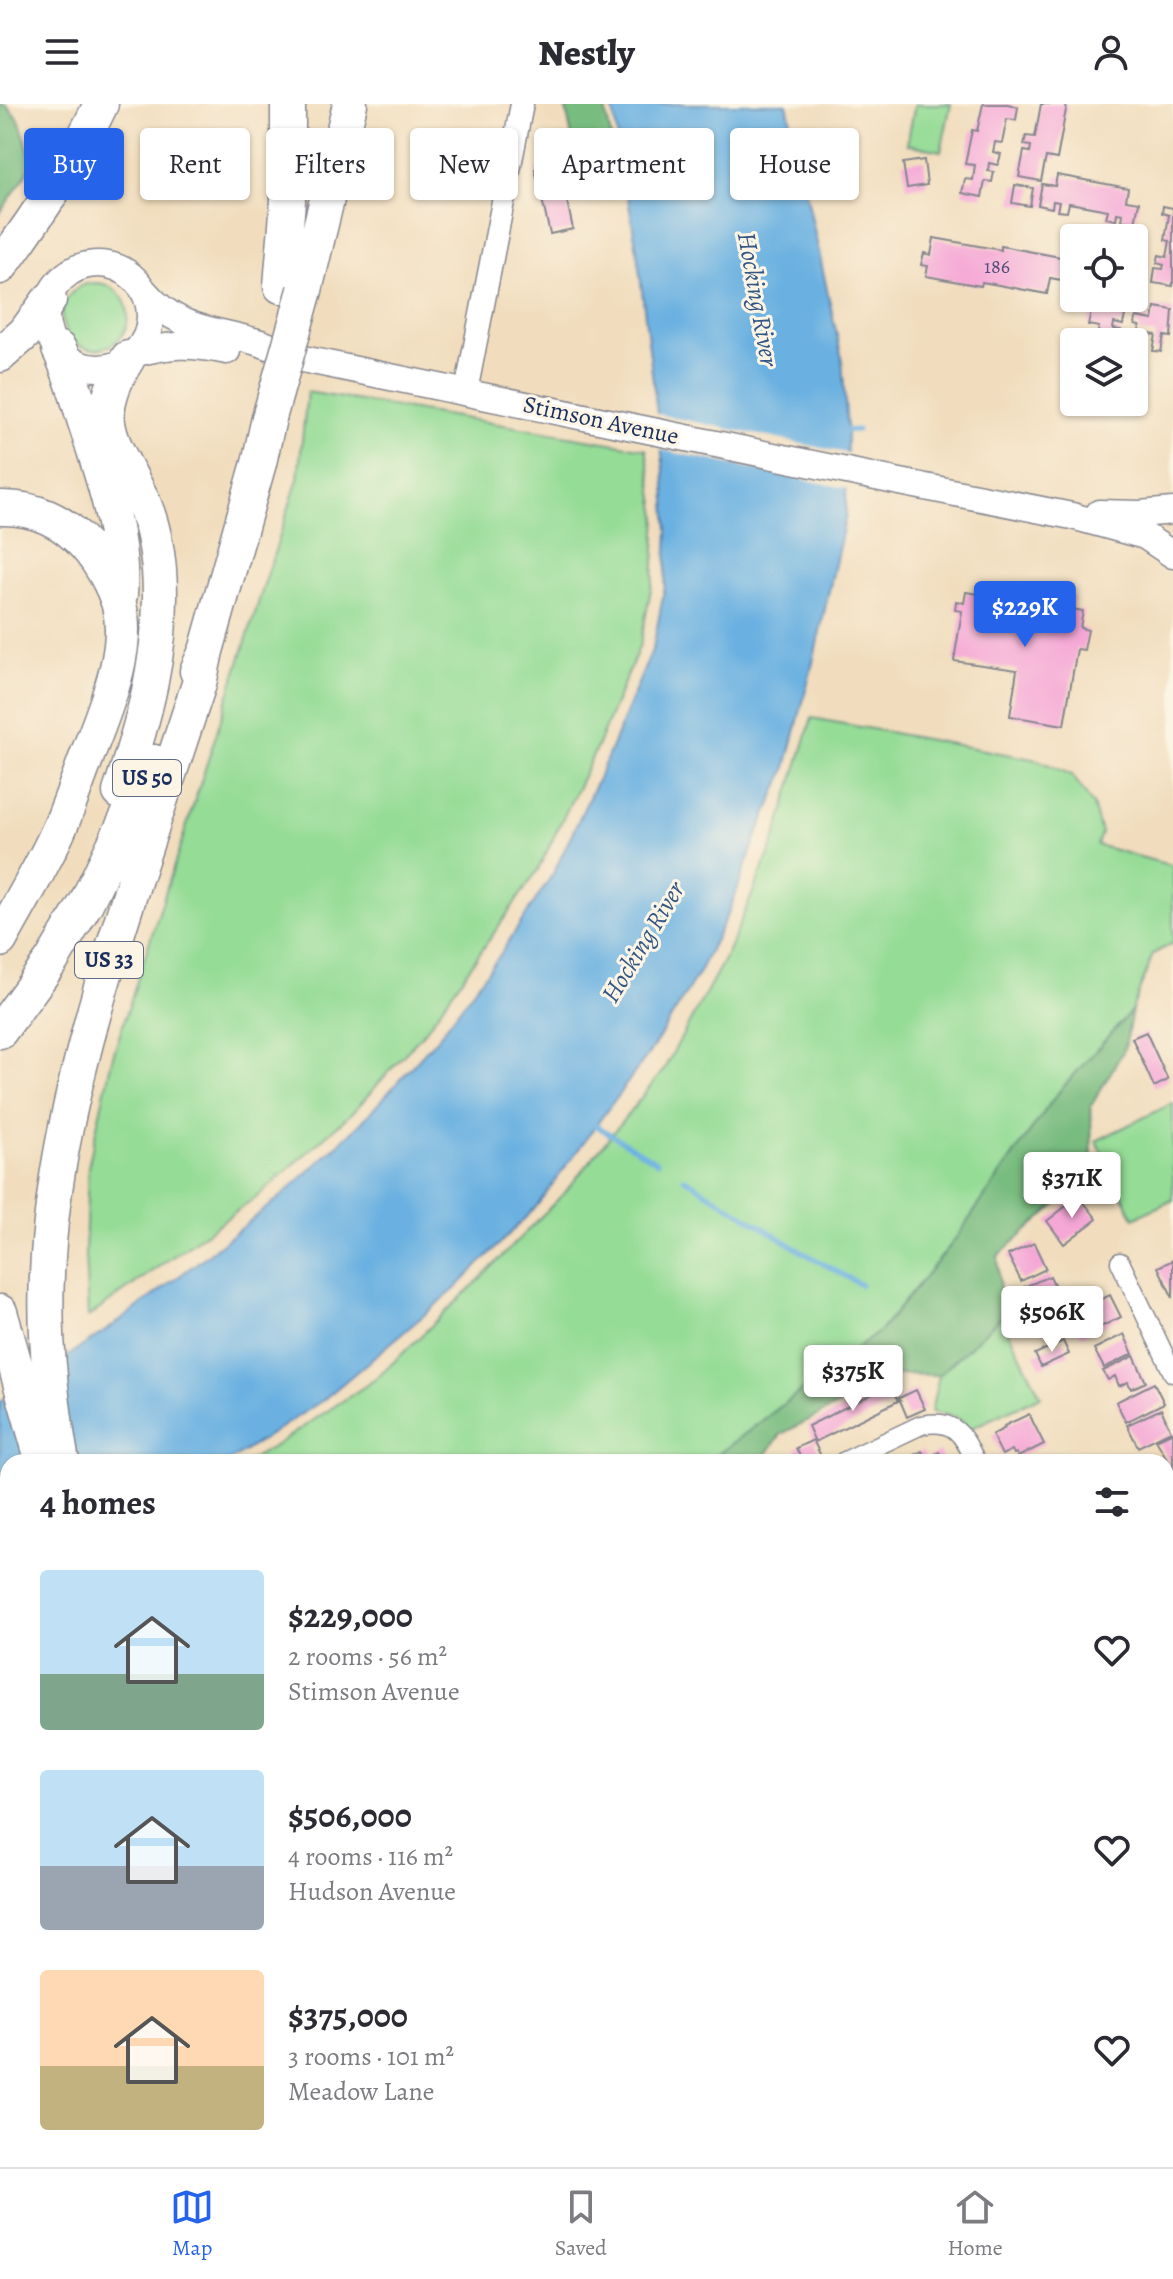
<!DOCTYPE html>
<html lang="en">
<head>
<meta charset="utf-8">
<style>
	body { margin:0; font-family:Alegreya,serif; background:#f2f2f3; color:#2b2b33; height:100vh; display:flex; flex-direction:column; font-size:30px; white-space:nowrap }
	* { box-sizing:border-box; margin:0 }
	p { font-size:26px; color:#7c7c81 }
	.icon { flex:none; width:44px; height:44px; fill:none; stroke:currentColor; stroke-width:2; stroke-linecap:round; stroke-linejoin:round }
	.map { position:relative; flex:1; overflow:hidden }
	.drawer { position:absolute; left:0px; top:1350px; width:1174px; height:714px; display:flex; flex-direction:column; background:#fff; border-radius:24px 24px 0 0; box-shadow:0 2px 6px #0004 }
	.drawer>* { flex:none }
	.hud { position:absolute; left:24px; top:24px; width:1126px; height:72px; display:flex; gap:16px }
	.controls { position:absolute; left:1060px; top:120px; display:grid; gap:16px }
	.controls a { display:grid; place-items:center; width:88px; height:88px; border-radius:8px; background:#fff; box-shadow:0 2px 6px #0004; font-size:40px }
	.price { position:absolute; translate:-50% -68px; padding:0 18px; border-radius:8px; background:#fff; color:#222; font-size:26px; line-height:52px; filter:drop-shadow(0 2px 4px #0008) }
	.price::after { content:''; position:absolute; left:50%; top:48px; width:24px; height:18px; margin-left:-12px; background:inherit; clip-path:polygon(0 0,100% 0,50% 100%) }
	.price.active { background:#2563eb; color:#fff }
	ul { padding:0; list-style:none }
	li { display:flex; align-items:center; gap:24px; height:200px; padding:0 40px }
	li span { display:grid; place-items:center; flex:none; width:224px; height:160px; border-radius:8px; color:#555 }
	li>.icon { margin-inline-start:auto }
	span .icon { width:96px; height:96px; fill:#fffc; stroke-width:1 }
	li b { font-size:34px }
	h2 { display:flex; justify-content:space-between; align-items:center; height:96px; padding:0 40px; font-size:34px }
	.tag { padding:0 28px; border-radius:8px; background:#fff; box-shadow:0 2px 6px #0004; font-size:28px; line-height:72px }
	.tag.active { background:#2563eb; color:#fff }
	header { display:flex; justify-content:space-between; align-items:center; height:104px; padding:0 40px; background:#fff; font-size:36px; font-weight:800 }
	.tabs { display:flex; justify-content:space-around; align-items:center; height:112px; border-top:2px solid #e1e1e2; background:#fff; font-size:22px; color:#7c7c81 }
	.tabs a { display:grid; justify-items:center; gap:4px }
	.tabs .active { color:#2563eb }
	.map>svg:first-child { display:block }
	.green { fill:#95dc96; stroke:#58867a; stroke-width:2 }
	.forest { fill:#78bc7f; stroke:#4a766e; stroke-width:2 }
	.water { fill:#6ab1e1; stroke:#4270a0; stroke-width:2 }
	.pier { fill:#f1ddbd }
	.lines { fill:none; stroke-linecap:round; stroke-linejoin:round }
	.stream { stroke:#6ab1e1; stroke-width:5 }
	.building { fill:#f5a7d6 }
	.minor-casing { stroke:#86868e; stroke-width:21 }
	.tertiary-casing { stroke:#86868e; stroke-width:25 }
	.secondary-casing { stroke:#86868e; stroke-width:29 }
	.motorway-casing { stroke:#86868e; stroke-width:37 }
	.minor { stroke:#fff; stroke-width:18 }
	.tertiary { stroke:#fff; stroke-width:22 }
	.secondary { stroke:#fff; stroke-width:26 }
	.motorway { stroke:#fff; stroke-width:34 }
	.motorway-bridge-casing { stroke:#86868e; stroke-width:37; stroke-linecap:butt }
	.motorway-bridge { stroke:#fff; stroke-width:34 }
	.labels { text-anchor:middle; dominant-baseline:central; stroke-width:6; stroke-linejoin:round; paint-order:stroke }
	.number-label { font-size:20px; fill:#524d7c }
	.shield { fill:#fcf5e5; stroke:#5e6a86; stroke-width:2 }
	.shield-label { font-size:22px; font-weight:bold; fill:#1b2f5e }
	.street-label { font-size:24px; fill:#1b2f5e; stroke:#fcf5e5 }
	.water-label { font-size:26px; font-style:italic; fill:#335685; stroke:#fcf5e5 }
</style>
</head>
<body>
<header><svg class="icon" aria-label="menu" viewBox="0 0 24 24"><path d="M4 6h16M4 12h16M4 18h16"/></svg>Nestly<svg class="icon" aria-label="person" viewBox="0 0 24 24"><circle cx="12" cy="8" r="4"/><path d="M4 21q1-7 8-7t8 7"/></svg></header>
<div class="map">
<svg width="1173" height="2063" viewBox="0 0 1173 2063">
	<rect width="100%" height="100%" fill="#fcf5e5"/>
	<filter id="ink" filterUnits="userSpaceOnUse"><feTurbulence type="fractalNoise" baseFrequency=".0125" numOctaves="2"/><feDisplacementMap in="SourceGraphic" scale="16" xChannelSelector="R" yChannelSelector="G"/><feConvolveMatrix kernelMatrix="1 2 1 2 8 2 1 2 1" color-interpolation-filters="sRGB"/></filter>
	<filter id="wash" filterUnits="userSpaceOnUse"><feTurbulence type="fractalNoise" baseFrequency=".006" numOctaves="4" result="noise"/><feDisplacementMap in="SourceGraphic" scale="32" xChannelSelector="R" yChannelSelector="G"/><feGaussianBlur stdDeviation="1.8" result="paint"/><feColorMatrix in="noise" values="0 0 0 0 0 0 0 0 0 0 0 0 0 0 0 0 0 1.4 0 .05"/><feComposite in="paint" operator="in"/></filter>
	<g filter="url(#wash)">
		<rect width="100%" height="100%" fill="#f1ddbd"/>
		<path class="green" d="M 915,0 L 951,0 L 941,47 L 907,40 Z
			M62 212a33 33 0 1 1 66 0a33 33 0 1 1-66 0Z
			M 307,288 L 646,345 L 657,412 L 653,475 L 640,541 L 597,643 L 538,766 L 426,926 L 354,1007 L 259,1091 L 88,1213 L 85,1149 L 88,1063 L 112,955 L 298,375 Z
			M 812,614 L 1038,656 L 1072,671 L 1093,701 L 1101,729 L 1097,741 L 1173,762 L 1173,839 L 1153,850 L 1132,906 L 1056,991 L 951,1141 L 881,1226 L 708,1358 L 247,1358 L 276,1341 L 377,1274 L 481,1174 L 566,1087 L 663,967 L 726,852 L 773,741 Z
			M 1173,999 L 1173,1096 L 1134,1114 L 1096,1037 Z
			M 1001,1213 L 1041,1292 L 971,1324 L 956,1313 L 931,1308 L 939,1271 Z"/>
		<path class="forest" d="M 0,0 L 5,0 L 19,15 L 33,60 L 0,109 Z
			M 565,0 L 604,0 L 621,80 L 606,84 L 585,71 L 575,48 Z
			M 1132,906 L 1125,944 L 1091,1002 L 1092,1069 L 998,1152 L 1001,1213 L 939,1271 L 899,1270 L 781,1330 L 761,1358 L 708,1358 L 881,1226 L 951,1141 L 1056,991 Z"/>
		<path class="water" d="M 612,0 L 787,0 L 842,255 L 847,326 L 846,411 L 811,567 L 785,667 L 756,734 L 730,805 L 698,870 L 652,945 L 536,1103 L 455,1185 L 323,1296 L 228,1358 L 8,1358 L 8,1491 L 0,1496 L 0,1298 L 114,1221 L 206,1152 L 285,1089 L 361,1019 L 439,932 L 499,852 L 554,768 L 602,666 L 653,544 L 665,482 L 668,427 L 664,367 L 637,147 Z"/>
		<path class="pier" d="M 652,309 L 851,350 L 850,385 L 657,345 Z"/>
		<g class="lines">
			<path class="stream" d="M 842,327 L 857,326
				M 595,1021 L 657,1058
				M 684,1074 L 799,1146 L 861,1181"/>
		</g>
		<g id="blocks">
			<path class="building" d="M 983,0 L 1008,0 L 1018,3 L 1016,16 L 1007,15 L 1002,39 L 995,38 L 993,48 L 1001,50 L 998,61 L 989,59 L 988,67 L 994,68 L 992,78 L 985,77 L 982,93 L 962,89 L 965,75 L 973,76 L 975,61 L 965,60 L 972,26 L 977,27 Z
				M 1041,0 L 1067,0 L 1057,55 L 1046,53 L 1041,77 L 1019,73 L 1024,47 L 1030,48 L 1031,42 L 1024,41 L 1026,32 L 1035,33 Z
				M 924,56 L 927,81 L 907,84 L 903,59 Z
				M 559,60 L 573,125 L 550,130 L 535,65 Z
				M 1057,71 L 1128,84 L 1126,96 L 1139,98 L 1135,119 L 1122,117 L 1123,110 L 1117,109 L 1116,116 L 1106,114 L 1108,106 L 1069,99 L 1067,108 L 1057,107 L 1059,98 L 1053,97 L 1052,104 L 1038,101 L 1042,80 L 1055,82 Z
				M 1015,81 L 1033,84 L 1030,102 L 1012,99 Z
				M 1163,102 L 1173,104 L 1173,182 L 1153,179 L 1155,164 L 1163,165 L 1164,161 L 1157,159 L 1159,151 L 1167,153 L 1170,137 L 1165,136 L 1169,111 L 1162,109 Z
				M 934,134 L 1001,146 L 1001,142 L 1071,155 L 1067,177 L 1050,174 L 1047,190 L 982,178 L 981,182 L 926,172 L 928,162 L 921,161 L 924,149 L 931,151 Z
				M 1094,194 L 1120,194 L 1116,209 L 1125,211 L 1123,221 L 1114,219 L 1113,225 L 1121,226 L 1119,238 L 1096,237 L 1099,223 L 1088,221 Z
				M 1155,203 L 1173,206 L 1171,233 L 1164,232 L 1161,248 L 1153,247 L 1156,231 L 1139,228 L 1140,222 L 1135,221 L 1136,213 L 1153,216 Z
				M 966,488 L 1050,501 L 1052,489 L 1074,493 L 1072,505 L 1083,507 L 1080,524 L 1088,526 L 1084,546 L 1077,545 L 1064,621 L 1010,612 L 1017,566 L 954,557 L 962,507 L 955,506 L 956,497 L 964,499 Z
				M 1146,928 L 1168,976 L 1154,983 L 1132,934 Z
				M 1079,1092 L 1097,1115 L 1064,1140 L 1047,1117 Z
				M 1034,1139 L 1046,1165 L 1021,1177 L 1008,1151 Z
				M 1173,1156 L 1173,1194 L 1158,1163 Z
				M 1050,1172 L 1067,1208 L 1041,1220 L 1024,1183 Z
				M 1110,1191 L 1121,1213 L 1082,1232 L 1071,1210 Z
				M 1124,1230 L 1133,1250 L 1104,1264 L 1094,1245 Z
				M 1063,1237 L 1069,1250 L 1041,1263 L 1035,1250 Z
				M 1134,1252 L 1146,1278 L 1131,1285 L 1128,1278 L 1119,1282 L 1115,1272 L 1108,1276 L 1103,1267 Z
				M 1154,1279 L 1164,1299 L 1126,1318 L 1116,1298 Z
				M 890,1281 L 898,1297 L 815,1338 L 808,1322 Z
				M 916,1286 L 925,1305 L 907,1313 L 899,1294 Z
				M 1161,1305 L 1171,1327 L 1138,1343 L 1127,1321 Z
				M 1029,1310 L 1044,1340 L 1018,1353 L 1017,1349 L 1014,1350 L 1012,1346 L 1002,1351 L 992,1331 L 1005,1324 L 1004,1322 Z
				M 1173,1328 L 1173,1365 L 1156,1336 Z
				M 813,1336 L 822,1354 L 814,1358 L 803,1358 L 796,1344 Z
				M 922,1347 L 926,1355 L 939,1348 L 944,1358 L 900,1358 Z
				M 1173,1727 L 1173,1754 L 1166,1757 L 1166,1730 Z
				M 1173,1949 L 1173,1974 L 1166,1977 L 1166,1952 Z
				M 808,2056 L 879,2056 L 877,2063 L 795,2063 Z"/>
		</g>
	</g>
	<g filter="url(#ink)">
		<use href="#blocks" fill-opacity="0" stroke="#86868e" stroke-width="2"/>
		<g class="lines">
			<defs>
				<path id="minor" d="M 1120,1158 L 1173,1269
					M 843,1358 L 921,1321 C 955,1314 963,1331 976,1358
					M 1166,1500 L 1173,1496
					M 1166,1833 L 1173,1847
					M 990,2056 L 993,2063"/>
				<path id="tertiary" d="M 466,288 L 522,0"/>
				<path id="secondary" d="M46 212a52 52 0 1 1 104 0a52 52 0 1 1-104 0Z
					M 144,187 C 178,227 210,224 257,238 C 271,242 284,249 298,254 L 900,378 L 1072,412 L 1145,432 L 1173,451
					M 132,250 C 171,240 188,239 227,247
					M 1099,409 L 1140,410 L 1173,407"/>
				<path id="motorway" d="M 0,163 C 38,111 74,58 101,0
					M 281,182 L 288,97 L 288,0
					M 305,186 L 350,0
					M 59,245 C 70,267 77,292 84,315 C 102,371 124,432 120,491
					M 0,251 L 25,229 L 49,196
					M 0,404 C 34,403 64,417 86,442 C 100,458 113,481 119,501 C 132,549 100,615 84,660 C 76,681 69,702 60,723 C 43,762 20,799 0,836
					M 197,567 L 206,547 L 259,359 L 269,314
					M 120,688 C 144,616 165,543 159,466 C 157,444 153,421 144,400 C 117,340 86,320 128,254
					M 0,927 L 52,856 L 86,799 L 154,658
					M 0,1208 L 43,1358
					M 62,1358 C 51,1297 44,1233 47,1171 C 51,1072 75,975 102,880 C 132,779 166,680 199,580 L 206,547
					M 0,1417 L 8,1434
					M 0,1459 L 8,1474
					M 233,2056 L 234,2063
					M 278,2056 L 281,2063
					M 334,2056 L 337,2063
					M 370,2056 L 374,2063"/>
			</defs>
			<use href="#minor" class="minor-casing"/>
			<use href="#tertiary" class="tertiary-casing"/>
			<use href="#secondary" class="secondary-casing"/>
			<use href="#motorway" class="motorway-casing"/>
			<use href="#minor" class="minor"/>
			<use href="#tertiary" class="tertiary"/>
			<use href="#secondary" class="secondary"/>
			<use href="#motorway" class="motorway"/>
			<defs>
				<path id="motorway-bridge" d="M 269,314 L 305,186"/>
			</defs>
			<use href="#motorway-bridge" class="motorway-bridge-casing"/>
			<use href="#motorway-bridge" class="motorway-bridge"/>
		</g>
	</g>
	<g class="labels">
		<g class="number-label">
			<text x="997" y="162">186</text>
		</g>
		<g class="shield">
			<rect x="113" y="656" width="68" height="36" rx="6"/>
			<rect x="75" y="838" width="68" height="36" rx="6"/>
		</g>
		<g class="shield-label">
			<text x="147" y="674">US 50</text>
			<text x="109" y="856">US 33</text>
		</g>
		<g class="street-label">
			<text transform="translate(601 316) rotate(12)">Stimson Avenue</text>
		</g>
		<g class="water-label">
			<text transform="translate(758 195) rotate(80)">Hocking River</text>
			<text transform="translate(643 838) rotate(-59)">Hocking River</text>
		</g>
	</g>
</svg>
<div class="controls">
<a><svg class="icon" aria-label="locate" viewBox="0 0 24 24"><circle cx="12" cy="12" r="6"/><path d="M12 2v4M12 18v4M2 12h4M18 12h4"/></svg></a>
<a><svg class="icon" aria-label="layers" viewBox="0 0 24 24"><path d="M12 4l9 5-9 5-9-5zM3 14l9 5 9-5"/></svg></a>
</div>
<b class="price active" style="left:1025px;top:545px">$229K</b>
<b class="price" style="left:1072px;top:1116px">$371K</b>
<b class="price" style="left:1052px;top:1250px">$506K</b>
<b class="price" style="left:853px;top:1309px">$375K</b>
<div class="hud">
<a class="tag active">Buy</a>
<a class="tag">Rent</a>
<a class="tag">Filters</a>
<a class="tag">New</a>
<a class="tag">Apartment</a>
<a class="tag">House</a>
</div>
<section class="drawer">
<h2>4 homes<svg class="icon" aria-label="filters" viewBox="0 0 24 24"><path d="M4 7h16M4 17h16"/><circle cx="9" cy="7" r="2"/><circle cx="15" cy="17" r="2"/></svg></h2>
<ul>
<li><span style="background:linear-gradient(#bfe0f5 65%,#7fa58c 0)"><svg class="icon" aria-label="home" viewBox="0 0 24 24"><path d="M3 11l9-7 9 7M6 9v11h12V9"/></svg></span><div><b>$229,000</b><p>2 rooms · 56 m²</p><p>Stimson Avenue</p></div><svg class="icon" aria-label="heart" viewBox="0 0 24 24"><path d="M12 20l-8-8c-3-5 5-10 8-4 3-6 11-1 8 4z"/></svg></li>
<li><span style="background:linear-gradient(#bfe0f5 60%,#9aa5b1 0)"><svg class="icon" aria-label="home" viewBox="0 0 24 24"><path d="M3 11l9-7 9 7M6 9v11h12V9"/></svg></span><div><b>$506,000</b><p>4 rooms · 116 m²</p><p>Hudson Avenue</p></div><svg class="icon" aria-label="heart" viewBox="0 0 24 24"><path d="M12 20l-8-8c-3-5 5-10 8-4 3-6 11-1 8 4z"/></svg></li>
<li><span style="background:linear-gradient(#ffd9b3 60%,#c2b280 0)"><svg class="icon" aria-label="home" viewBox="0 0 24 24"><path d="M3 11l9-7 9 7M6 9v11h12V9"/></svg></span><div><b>$375,000</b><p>3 rooms · 101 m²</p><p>Meadow Lane</p></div><svg class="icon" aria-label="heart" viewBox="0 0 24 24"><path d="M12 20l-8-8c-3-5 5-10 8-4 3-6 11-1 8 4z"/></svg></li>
</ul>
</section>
</div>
<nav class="tabs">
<a class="active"><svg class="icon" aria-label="map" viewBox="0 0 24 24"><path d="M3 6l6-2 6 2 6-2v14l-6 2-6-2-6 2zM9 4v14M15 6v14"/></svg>Map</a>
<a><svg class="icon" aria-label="saved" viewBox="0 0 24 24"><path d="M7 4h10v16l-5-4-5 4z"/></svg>Saved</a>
<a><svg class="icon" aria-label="home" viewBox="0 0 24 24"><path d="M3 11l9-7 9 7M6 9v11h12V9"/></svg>Home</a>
</nav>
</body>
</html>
